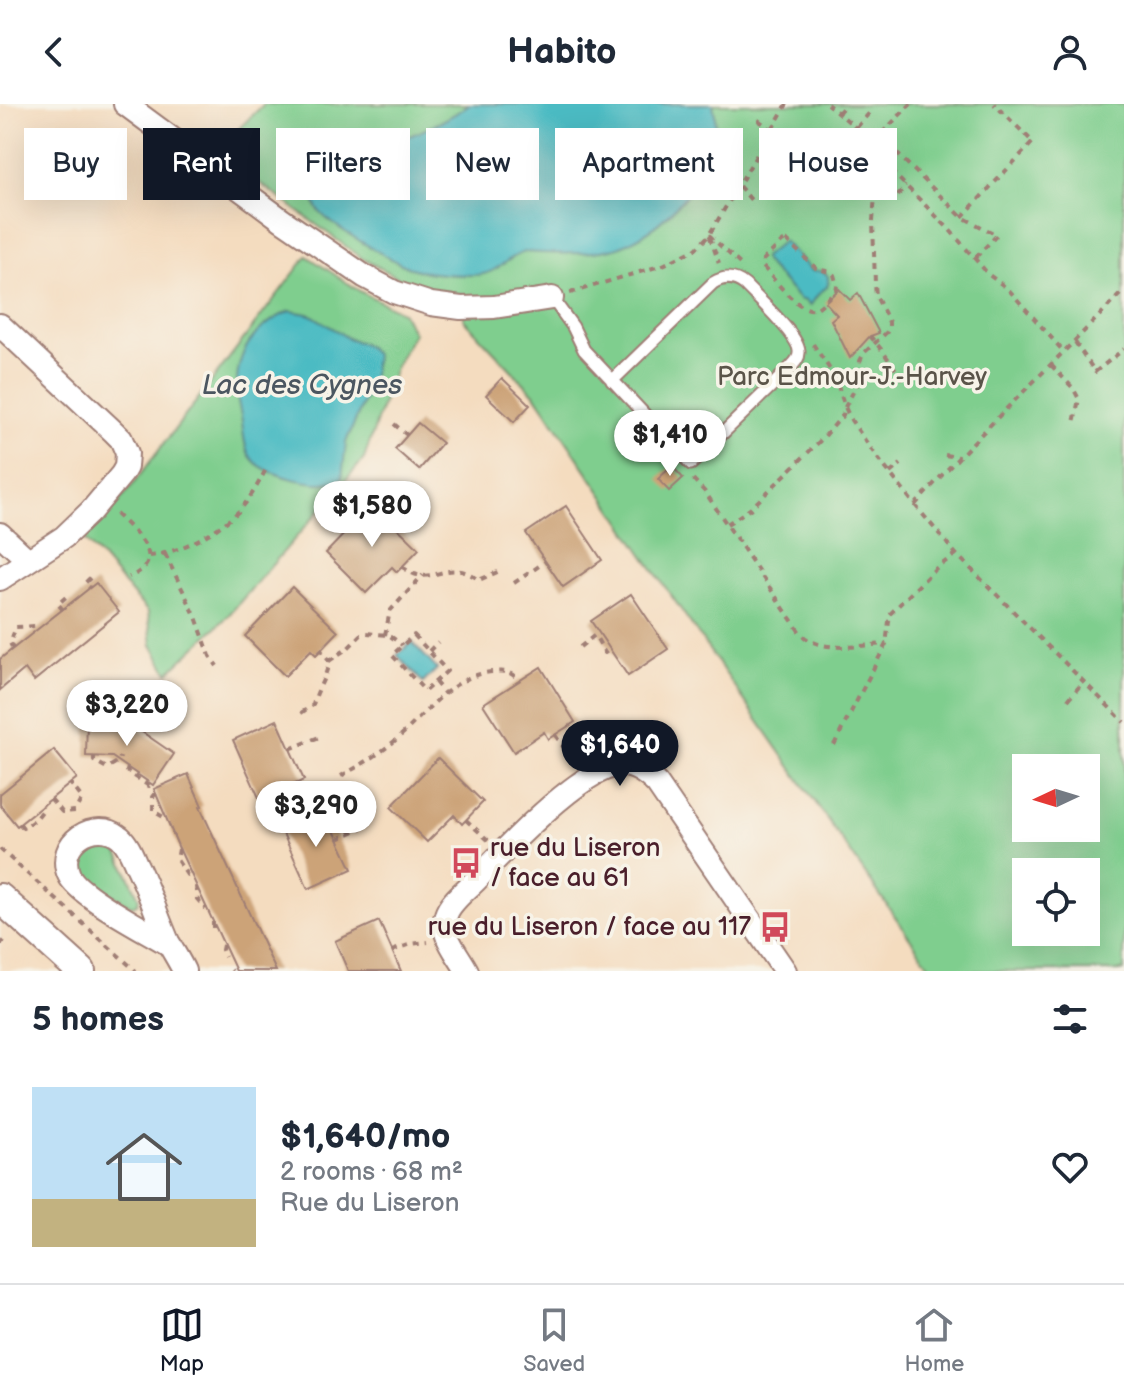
<!DOCTYPE html>
<html lang="en">
<head>
<meta charset="utf-8">
<style>
	body { margin:0; font-family:"Balsamiq Sans",sans-serif; background:#f6f6f7; color:#1f2937; height:100vh; display:flex; flex-direction:column; font-size:30px; white-space:nowrap }
	* { box-sizing:border-box; margin:0 }
	p { font-size:26px; color:#747a83 }
	.icon { flex:none; width:44px; height:44px; fill:none; stroke:currentColor; stroke-width:2; stroke-linecap:round; stroke-linejoin:round }
	.map { position:relative; height:867px; overflow:hidden }
	.side { display:flex; flex-direction:column; background:#fff; flex:1 }
	.side>* { flex:none }
	.hud { position:absolute; left:24px; top:24px; width:1076px; height:72px; display:flex; gap:16px }
	.needle { width:52px; rotate:266deg }
	.fabs { position:absolute; left:1012px; top:650px; display:grid; gap:16px }
	.fabs a { display:grid; place-items:center; width:88px; height:88px; border-radius:0px; background:#fff; box-shadow:0 8px 32px #0002; font-size:40px }
	.price { position:absolute; translate:-50% -68px; padding:0 18px; border-radius:28px; background:#fff; color:#222; font-size:26px; line-height:52px; filter:drop-shadow(0 2px 4px #0008) }
	.price::after { content:''; position:absolute; left:50%; top:48px; width:24px; height:18px; margin-left:-12px; background:inherit; clip-path:polygon(0 0,100% 0,50% 100%) }
	.price.current { background:#111827; color:#fff }
	ul { padding:0; list-style:none }
	li { display:flex; align-items:center; gap:24px; height:200px; padding:0 32px }
	li span { display:grid; place-items:center; flex:none; width:224px; height:160px; border-radius:0px; color:#555 }
	li>.icon { margin-inline-start:auto }
	span .icon { width:96px; height:96px; fill:#fffc; stroke-width:1 }
	li b { font-size:34px }
	h2 { display:flex; justify-content:space-between; align-items:center; height:96px; padding:0 32px; font-size:34px }
	.tag { padding:0 28px; border-radius:0px; background:#fff; box-shadow:0 8px 32px #0002; font-size:28px; line-height:72px }
	.tag.current { background:#111827; color:#fff }
	header { display:flex; justify-content:space-between; align-items:center; height:104px; padding:0 32px; background:#fff; font-size:36px; font-weight:800 }
	.dock { display:flex; justify-content:space-around; align-items:center; height:112px; border-top:2px solid #e0e1e3; background:#fff; font-size:22px; color:#747a83 }
	.dock a { display:grid; justify-items:center; gap:4px }
	.dock .current { color:#111827 }
	.map>svg:first-child { display:block }
	.green { fill:#7fce8e; stroke:#64765c; stroke-width:2; fill-rule:evenodd }
	.water { fill:#4cbbc3; stroke:#4b6d77; stroke-width:2 }
	.building { fill:#cca378 }
	.lines { fill:none; stroke-linecap:round; stroke-linejoin:round }
	.service-casing { stroke:#9f7e75; stroke-width:15 }
	.minor-casing { stroke:#9f7e75; stroke-width:26 }
	.tertiary-casing { stroke:#9f7e75; stroke-width:32 }
	.path { stroke:#9f7e75; stroke-width:4; stroke-dasharray:6 6; stroke-linecap:butt }
	.service { stroke:#fff; stroke-width:11 }
	.minor { stroke:#fff; stroke-width:22 }
	.tertiary { stroke:#fff; stroke-width:28 }
	.labels { text-anchor:middle; dominant-baseline:central; stroke-width:7; stroke-linejoin:round; paint-order:stroke }
	.park-label { font-size:26px; fill:#5a5449; stroke:#f7f3e8 }
	.poi-label { font-size:26px; fill:#4a1f2b; stroke:#f7f3e8; text-anchor:start }
	.water-label { font-size:28px; font-style:italic; fill:#4b5660; stroke:#f7f3e8 }
</style>
</head>
<body>
<header><svg class="icon" aria-label="back" viewBox="0 0 24 24"><path d="M15 5l-7 7 7 7"/></svg>Habito<svg class="icon" aria-label="person" viewBox="0 0 24 24"><circle cx="12" cy="8" r="4"/><path d="M4 21q1-7 8-7t8 7"/></svg></header>
<div class="map">
<svg width="1124" height="867" viewBox="0 0 1124 867">
	<rect width="100%" height="100%" fill="#f7f3e8"/>
	<filter id="ink" filterUnits="userSpaceOnUse"><feTurbulence type="fractalNoise" baseFrequency=".0125" numOctaves="2"/><feDisplacementMap in="SourceGraphic" scale="16" xChannelSelector="R" yChannelSelector="G"/><feConvolveMatrix kernelMatrix="1 2 1 2 8 2 1 2 1" color-interpolation-filters="sRGB"/></filter>
	<filter id="wash" filterUnits="userSpaceOnUse"><feTurbulence type="fractalNoise" baseFrequency=".006" numOctaves="4" result="noise"/><feDisplacementMap in="SourceGraphic" scale="32" xChannelSelector="R" yChannelSelector="G"/><feGaussianBlur stdDeviation="1.8" result="paint"/><feColorMatrix in="noise" values="0 0 0 0 0 0 0 0 0 0 0 0 0 0 0 0 0 1.4 0 .05"/><feComposite in="paint" operator="in"/></filter>
	<g filter="url(#wash)">
		<rect width="100%" height="100%" fill="#f4dcbf"/>
		<path class="green" d="M 264,0 L 1124,0 L 1124,867 L 933,867 L 659,474 L 536,292 L 464,216 L 464,191 L 414,182 L 363,155 L 216,47 ZM 1026,664 L 1086,664 L 1086,724 L 1026,724 ZM 1026,768 L 1086,768 L 1086,828 L 1026,828 Z
			M 307,152 L 361,188 L 402,208 L 414,229 L 395,264 L 364,355 L 227,513 L 168,569 L 152,541 L 148,508 L 99,451 L 84,436 L 127,388 Z
			M 99,739 C 109,740 114,742 119,750 L 139,794 L 138,799 L 133,802 L 129,801 L 86,775 C 73,759 81,744 99,739 Z"/>
		<path class="water" d="M 469,0 L 713,0 C 718,20 716,49 707,67 C 703,74 696,80 691,86 C 670,110 649,132 618,143 C 595,151 550,150 525,148 C 502,155 498,172 470,171 C 452,171 431,170 414,165 C 398,161 330,121 320,108 C 310,96 311,74 323,63 C 333,54 350,52 363,48 C 393,40 446,19 469,0 Z
			M 783,137 L 812,167 C 824,166 832,170 827,183 L 819,189 L 810,202 L 804,196 L 800,196 L 764,157 L 764,153 Z
			M 290,207 L 308,210 L 313,212 L 348,234 L 367,242 L 375,251 L 372,279 L 346,338 L 342,374 C 326,387 269,372 255,358 C 244,348 244,332 242,318 C 241,308 237,298 237,288 C 235,248 254,223 290,207 Z
			M 412,538 L 437,565 L 423,579 L 397,551 Z"/>
		<g id="blocks">
			<path class="building" d="M 839,185 L 850,196 L 858,189 L 879,229 L 870,232 L 850,254 L 831,216 L 837,211 L 825,198 Z
				M 502,274 L 530,301 L 514,318 L 486,291 Z
				M 418,319 L 442,339 L 419,366 L 395,345 Z
				M 672,362 L 683,374 L 669,387 L 658,375 Z
				M 373,400 L 419,445 L 397,468 L 392,463 L 366,489 L 326,449 Z
				M 566,402 L 602,456 L 563,483 L 526,429 Z
				M 96,479 L 119,508 L 34,577 L 25,565 L 0,586 L 0,555 Z
				M 292,483 L 338,528 L 316,551 L 311,546 L 285,572 L 245,532 Z
				M 631,490 L 668,545 L 628,572 L 591,517 Z
				M 541,563 L 575,618 L 548,635 L 544,628 L 514,648 L 483,600 Z
				M 87,616 L 126,617 L 174,650 L 153,681 L 112,653 L 86,652 Z
				M 277,616 L 304,676 L 260,696 L 233,636 Z
				M 54,646 L 77,674 L 17,722 L 0,701 L 0,690 Z
				M 438,654 L 483,698 L 462,720 L 454,711 L 427,738 L 391,703 Z
				M 188,670 L 202,702 L 200,703 L 276,867 L 236,867 L 178,742 L 154,685 Z
				M 324,705 L 352,765 L 308,785 L 281,725 Z
				M 379,817 L 401,867 L 348,867 L 335,837 Z"/>
		</g>
	</g>
	<g filter="url(#ink)">
		<use href="#blocks" fill-opacity="0" stroke="#9f7e75" stroke-width="2"/>
		<g class="lines">
			<defs>
				<path id="service" d="M 552,194 L 573,223 L 584,246 L 691,360 L 789,265 C 793,260 799,256 799,249 C 801,233 757,194 745,181 C 735,173 724,172 713,179 L 612,277"/>
				<path id="minor" d="M 125,0 L 282,116 L 364,172 L 394,188 L 431,200 L 461,204 L 494,203 L 552,194
					M 0,221 L 114,328 L 121,335 L 127,349 L 126,363 L 122,370 L 91,407 L 64,433 L 0,475
					M 0,430 L 28,456
					M 170,841 C 148,827 78,792 69,771 C 55,739 95,713 120,733 C 128,740 132,751 136,760 C 149,786 157,813 169,840 C 174,849 180,858 184,867
					M 467,867 C 459,851 439,830 446,811 C 450,797 468,785 478,774 C 504,746 583,663 620,661 C 635,660 647,670 657,680 L 785,867"/>
				<path id="tertiary" d="M 0,794 L 81,867"/>
			</defs>
			<use href="#service" class="service-casing"/>
			<use href="#minor" class="minor-casing"/>
			<use href="#tertiary" class="tertiary-casing"/>
			<path class="path" d="M 838,9 L 846,0
				M 758,16 L 772,26
				M 857,23 L 871,7
				M 879,32 L 962,113 L 997,131 L 975,154
				M 874,50 L 949,125 L 989,171 L 1008,185 L 1064,248
				M 832,69 L 872,26 L 879,32 L 911,0
				M 739,82 L 752,97
				M 898,92 L 905,81
				M 962,113 L 1033,38 L 994,0
				M 709,131 L 740,160
				M 710,133 L 719,159
				M 786,136 L 817,165 L 831,168 L 834,171 L 837,181 L 836,187 C 829,191 824,200 817,204 C 801,213 773,173 763,163 L 763,156 L 782,138 Z
				M 570,189 L 663,161 L 696,145 L 709,131 L 787,0
				M 870,232 L 881,245 L 904,277
				M 1075,238 L 1095,268 L 1124,245
				M 813,240 L 835,273 L 845,303 L 851,316 L 876,352 L 915,401 L 956,450 L 1124,618
				M 1051,261 L 1073,284 L 1079,295 L 1074,319
				M 394,320 L 407,331
				M 945,351 L 958,353
				M 890,369 L 901,360
				M 693,375 L 705,388 L 801,530 C 821,550 860,541 886,540
				M 915,401 C 981,326 1055,259 1124,186
				M 116,410 C 135,429 171,456 129,473
				M 727,420 L 750,405 L 824,333 L 843,311 L 845,303 L 858,279 L 860,257 L 864,249 L 887,228 L 889,223 L 889,218 L 876,192 L 875,180 L 873,117 L 877,65 C 870,32 852,20 827,0
				M 165,450 L 196,513 L 210,552 L 217,562
				M 149,452 C 179,449 217,428 239,407 C 250,395 259,379 266,365
				M 402,463 C 406,465 409,468 414,470 C 438,478 450,454 479,476 L 502,466
				M 90,474 L 85,479 L 90,484
				M 514,479 L 545,458
				M 63,506 L 58,500 L 67,492
				M 385,531 L 390,507 L 423,471
				M 414,531 L 447,567 L 425,587 L 392,551 Z
				M 580,543 L 595,531 L 605,549 L 610,545
				M 13,545 L 10,539 L 16,523 L 36,522 L 38,525
				M 429,547 L 438,538
				M 329,557 L 348,544 L 361,531 L 366,529 L 389,531 L 402,541
				M 435,578 L 445,590
				M 1068,596 L 1083,578
				M 301,609 L 313,601 C 317,585 327,572 329,557 L 321,546
				M 555,631 L 574,658
				M 834,641 L 886,540 L 890,510 L 935,465 L 956,450
				M 290,645 L 319,633
				M 94,652 L 94,657 L 107,664 L 119,657 L 120,653
				M 128,664 L 127,667 L 149,682 L 151,679
				M 341,672 C 361,661 380,650 398,634 C 426,610 452,571 492,568 C 505,567 511,567 519,577
				M 156,689 L 153,693 L 153,707 L 167,715
				M 51,695 L 62,708 L 75,707 L 82,694 L 70,679
				M 466,716 L 488,736
				M 20,720 L 23,724 L 35,716 L 44,705 L 42,701
				M 338,735 L 368,721
				M 0,745 L 136,867
				M 179,745 L 177,756 L 187,771 L 190,770
				M 196,782 L 197,795 L 206,805
				M 213,818 L 213,827
				M 0,841 L 5,836
				M 223,841 L 222,846 L 225,853
				M 392,847 L 411,840 L 428,838
				M 231,866 L 232,867"/>
			<use href="#service" class="service"/>
			<use href="#minor" class="minor"/>
			<use href="#tertiary" class="tertiary"/>
		</g>
	</g>
	<defs>
		<symbol id="bus-bare" viewBox="-9 -9 18 18"><path d="M-5-6H5V4H4V6H2V4H-2V6H-4V4H-5ZM-3.5-4V0h7V-4ZM-3.5 1.2v1.5H-2V1.2ZM2 1.2v1.5H3.5V1.2Z" fill="#d1495b" stroke="#f7f3e8" stroke-width="2.5" paint-order="stroke"/></symbol>
	</defs>
	<g fill-rule="evenodd">
		<use href="#bus-bare" x="444" y="737" width="44" height="44"/>
		<use href="#bus-bare" x="753" y="801" width="44" height="44"/>
	</g>
	<g class="labels">
		<g class="park-label">
			<text x="852" y="273">Parc Edmour-J.-Harvey</text>
		</g>
		<g class="poi-label">
			<text x="490" y="744">rue du Liseron<tspan x="490" dy="30">/ face au 61</tspan></text>
			<text x="751" y="823" text-anchor="end">rue du Liseron / face au 117</text>
		</g>
		<g class="water-label">
			<text x="302" y="281">Lac des Cygnes</text>
		</g>
	</g>
</svg>
<div class="fabs">
<a><svg class="needle" viewBox="-14 -14 28 28"><path d="M0-13l5 13h-10z" fill="#e53935"/><path d="M0 13l5-13h-10z" fill="#747a83"/></svg></a>
<a><svg class="icon" aria-label="locate" viewBox="0 0 24 24"><circle cx="12" cy="12" r="6"/><path d="M12 2v4M12 18v4M2 12h4M18 12h4"/></svg></a>
</div>
<b class="price" style="left:670px;top:374px">$1,410</b>
<b class="price" style="left:372px;top:445px">$1,580</b>
<b class="price" style="left:127px;top:644px">$3,220</b>
<b class="price current" style="left:620px;top:684px">$1,640</b>
<b class="price" style="left:316px;top:745px">$3,290</b>
<div class="hud">
<a class="tag">Buy</a>
<a class="tag current">Rent</a>
<a class="tag">Filters</a>
<a class="tag">New</a>
<a class="tag">Apartment</a>
<a class="tag">House</a>
</div>
</div>
<section class="side">
<h2>5 homes<svg class="icon" aria-label="filters" viewBox="0 0 24 24"><path d="M4 7h16M4 17h16"/><circle cx="9" cy="7" r="2"/><circle cx="15" cy="17" r="2"/></svg></h2>
<ul>
<li><span style="background:linear-gradient(#bfe0f5 70%,#c2b280 0)"><svg class="icon" aria-label="home" viewBox="0 0 24 24"><path d="M3 11l9-7 9 7M6 9v11h12V9"/></svg></span><div><b>$1,640/mo</b><p>2 rooms · 68 m²</p><p>Rue du Liseron</p></div><svg class="icon" aria-label="heart" viewBox="0 0 24 24"><path d="M12 20l-8-8c-3-5 5-10 8-4 3-6 11-1 8 4z"/></svg></li>
</ul>
</section>
<nav class="dock">
<a class="current"><svg class="icon" aria-label="map" viewBox="0 0 24 24"><path d="M3 6l6-2 6 2 6-2v14l-6 2-6-2-6 2zM9 4v14M15 6v14"/></svg>Map</a>
<a><svg class="icon" aria-label="saved" viewBox="0 0 24 24"><path d="M7 4h10v16l-5-4-5 4z"/></svg>Saved</a>
<a><svg class="icon" aria-label="home" viewBox="0 0 24 24"><path d="M3 11l9-7 9 7M6 9v11h12V9"/></svg>Home</a>
</nav>
</body>
</html>
